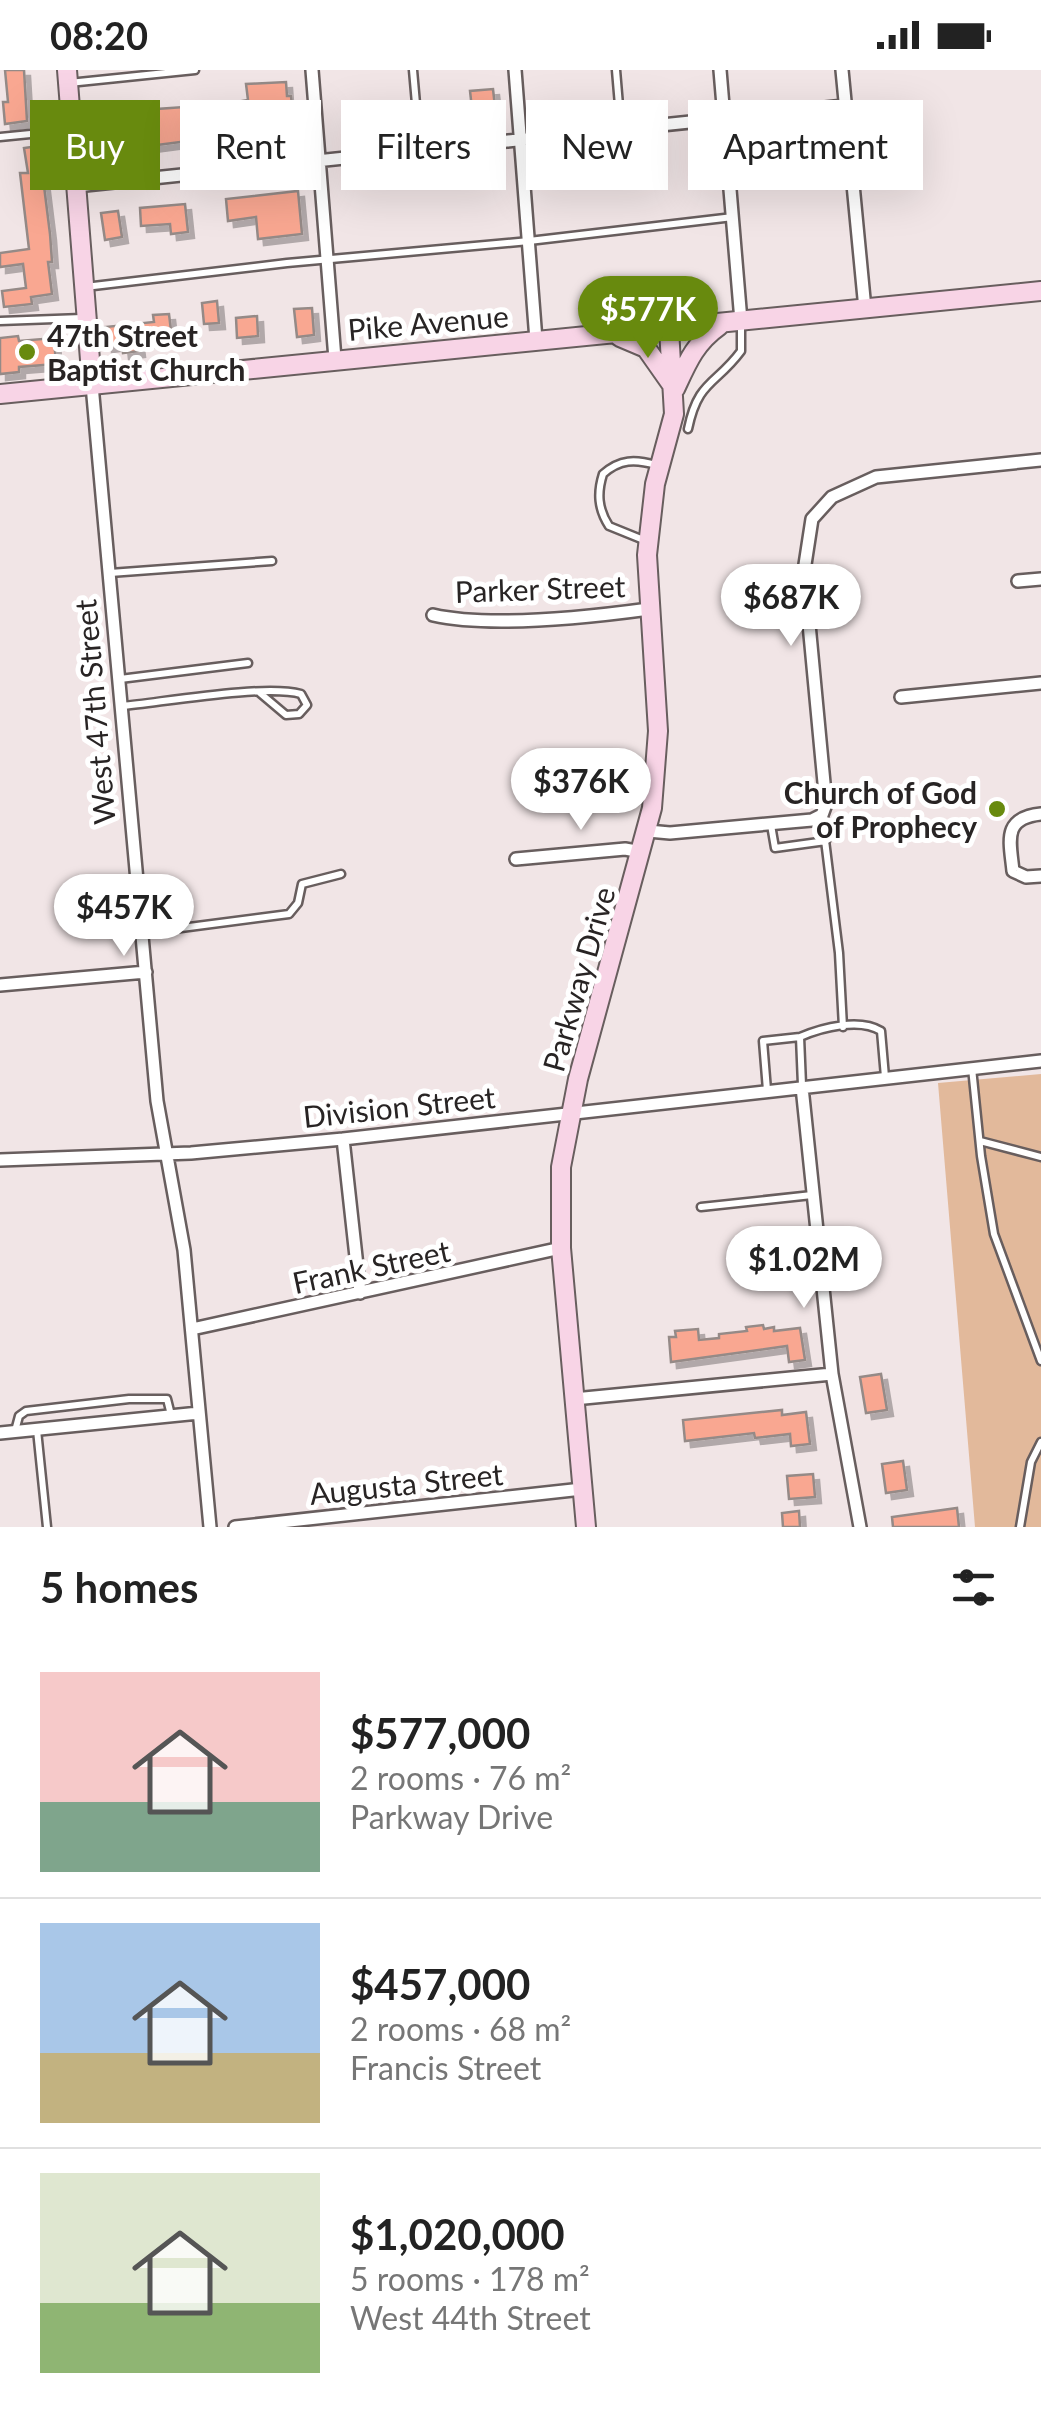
<!DOCTYPE html>
<html lang="en">
<head>
<meta charset="utf-8">
<style>
	body { margin:0; font-family:Lato,sans-serif; background:#f6f6f6; color:#222; height:100vh; display:flex; flex-direction:column; font-size:38px; white-space:nowrap }
	* { box-sizing:border-box; margin:0 }
	p { font-size:32px; color:#767676 }
	.icon { flex:none; width:55px; height:55px; fill:none; stroke:currentColor; stroke-width:2; stroke-linecap:round; stroke-linejoin:round }
	.map { position:relative; height:1457px; overflow:hidden }
	.side { display:flex; flex-direction:column; background:#fff; flex:1 }
	.side>* { flex:none }
	.banner { position:absolute; left:30px; top:30px; width:982px; height:90px; display:flex; gap:20px }
	.price { position:absolute; translate:-50% -85px; padding:0 22px; border-radius:35px; background:#fff; color:#222; font-size:32px; line-height:65px; filter:drop-shadow(0 2px 5px #0008) }
	.price::after { content:''; position:absolute; left:50%; top:60px; width:30px; height:22px; margin-left:-15px; background:inherit; clip-path:polygon(0 0,100% 0,50% 100%) }
	.price.current { background:#688a0e; color:#fff }
	ul { padding:0; list-style:none }
	li { display:flex; align-items:center; gap:30px; height:250px; padding:0 40px }
	li+li { border-top:2px solid #e0e0e0 }
	li span { display:grid; place-items:center; flex:none; width:280px; height:200px; border-radius:0px; color:#555 }
	li>.icon { margin-inline-start:auto }
	span .icon { width:120px; height:120px; fill:#fffc; stroke-width:1 }
	li b { font-size:42px }
	h2 { display:flex; justify-content:space-between; align-items:center; height:120px; padding:0 40px; font-size:42px }
	.chip { padding:0 35px; border-radius:0px; background:#fff; box-shadow:0 10px 40px #0002; font-size:35px; line-height:90px }
	.chip.current { background:#688a0e; color:#fff }
	.status { display:flex; justify-content:space-between; align-items:center; height:70px; padding:0 50px; background:#fff; direction:ltr }
	.status svg { height:28px; fill:currentColor }
	.map>svg:first-child { display:block }
	.green { fill:#e2b99b }
	.building { fill:#f9a791; stroke:#958a87; stroke-width:2.5; filter:url(#shadow) }
	.lines { fill:none; stroke-linecap:round; stroke-linejoin:round }
	.lane-casing { stroke:#685e5e; stroke-width:11 }
	.street-casing { stroke:#685e5e; stroke-width:16 }
	.secondary-casing { stroke:#685e5e; stroke-width:22 }
	.lane { stroke:#fff; stroke-width:6 }
	.street { stroke:#fff; stroke-width:11 }
	.secondary { stroke:#f8d4e6; stroke-width:18 }
	.poi-dot { fill:#688a0e; stroke:#fff; stroke-width:4 }
	.labels { text-anchor:middle; dominant-baseline:central; stroke-width:10; stroke-linejoin:round; paint-order:stroke }
	.street-label { font-size:30px; fill:#282424; stroke:#fff }
	.poi-label { font-size:30px; font-weight:bold; fill:#282424; stroke:#fff; text-anchor:start }
</style>
</head>
<body>
<div class="status"><b>08:20</b><svg viewBox="0 0 49 12"><path d="M0 12V9h3v3zM5 12V6h3v6zM10 12V3h3v9zM15 12V0h3v12zM26 1h20v11H26zM47 4h2v5h-2z"/></svg></div>
<div class="map">
<svg width="1041" height="1457" viewBox="0 0 1041 1457">
	<defs>
		<filter id="shadow"><feDropShadow dx="6" dy="6" stdDeviation="0" flood-color="#0004"/></filter>
	</defs>
	<rect width="100%" height="100%" fill="#f1e5e6"/>
	<path class="green" d="M 1041,1004 L 1041,1457 L 975,1457 L 938,1013 Z"/>
	<path class="building" d="M 5,0 L 24,0 L 27,51 L 5,54 L 3,32 L 8,32 Z
		M 286,12 L 287,26 L 291,26 L 295,63 L 220,72 L 196,72 L 195,70 L 134,78 L 131,53 L 158,50 L 157,39 L 184,37 L 185,46 L 208,44 L 209,56 L 244,52 L 242,31 L 248,30 L 246,14 Z
		M 493,19 L 496,46 L 473,48 L 470,21 Z
		M 39,76 L 50,164 L 52,192 L 48,192 L 52,224 L 31,227 L 32,234 L 4,237 L 2,221 L 26,218 L 23,194 L 0,197 L 0,183 L 29,179 L 20,103 L 28,103 L 24,78 Z
		M 298,121 L 302,164 L 258,169 L 256,147 L 228,151 L 226,129 Z
		M 185,134 L 188,162 L 171,164 L 170,154 L 141,156 L 140,138 Z
		M 118,141 L 122,167 L 105,170 L 101,143 Z
		M 217,231 L 219,253 L 204,254 L 202,233 Z
		M 312,238 L 314,265 L 297,267 L 294,239 Z
		M 169,244 L 172,269 L 138,273 L 139,281 L 123,283 L 122,274 L 106,276 L 105,257 L 154,252 L 153,245 Z
		M 257,246 L 258,266 L 237,268 L 236,248 Z
		M 18,266 L 19,271 L 54,268 L 56,294 L 19,297 L 19,302 L 0,304 L 0,268 Z
		M 763,1255 L 764,1259 L 774,1257 L 774,1261 L 800,1258 L 805,1290 L 789,1292 L 787,1276 L 671,1292 L 669,1267 L 676,1267 L 675,1261 L 698,1259 L 699,1270 L 719,1268 L 719,1264 L 747,1261 L 746,1257 Z
		M 881,1304 L 887,1340 L 866,1343 L 860,1307 Z
		M 782,1340 L 782,1345 L 806,1342 L 810,1374 L 791,1376 L 790,1364 L 755,1368 L 754,1363 L 685,1371 L 683,1350 Z
		M 903,1391 L 907,1420 L 886,1423 L 882,1394 Z
		M 813,1404 L 815,1427 L 789,1429 L 787,1406 Z
		M 957,1438 L 959,1457 L 893,1457 L 892,1447 Z
		M 799,1441 L 800,1457 L 783,1457 L 782,1443 Z"/>
	<g class="lines">
		<defs>
			<path id="lane" d="M 413,0 L 420,79
				M 616,0 L 621,59
				M 69,13 L 195,0
				M 0,67 L 71,60
				M 85,217 L 287,193 L 529,171 L 733,147
				M 0,251 L 82,248
				M 688,359 C 698,310 716,315 741,281 L 741,253
				M 646,471 L 609,456 C 598,439 597,423 603,404 C 620,389 635,389 656,395
				M 110,503 L 272,491
				M 120,609 L 248,593
				M 123,636 C 164,632 265,614 301,624 L 307,635 L 299,644 L 286,645 L 260,623
				M 822,746 L 839,883 L 843,957
				M 771,755 L 775,778 L 826,771
				M 143,863 L 289,844 L 298,833 L 302,814 L 341,804
				M 972,998 L 981,1086 L 994,1164 L 1041,1291
				M 802,1015 L 800,967 C 823,957 860,948 881,961 L 885,1007
				M 767,1020 L 763,971 L 800,967
				M 980,1071 L 1041,1087
				M 701,1137 L 812,1125
				M 37,1360 L 47,1457
				M 15,1361 L 19,1346 L 26,1341 L 129,1329 L 167,1329 L 171,1345
				M 1020,1457 L 1031,1392 L 1041,1372"/>
			<path id="street" d="M 312,0 L 335,289
				M 515,0 L 536,270
				M 720,0 L 741,251
				M 842,0 L 865,239
				M 76,116 L 844,36
				M 92,315 L 157,1031 L 184,1180 L 210,1457
				M 1018,511 L 1041,509
				M 433,545 C 490,558 590,547 649,539
				M 901,627 L 1041,613
				M 1041,744 C 1002,748 1010,771 1013,801 L 1026,807 L 1041,806
				M 648,761 L 670,763 L 812,750 L 822,745 L 826,734 L 804,501 L 812,449 L 832,427 L 876,407 L 1041,390
				M 516,789 L 625,779 L 642,782
				M 0,915 L 146,902
				M 802,1017 L 832,1304 L 860,1457
				M 343,1069 L 360,1223
				M 0,1090 L 191,1083 L 343,1069 L 1041,991
				M 192,1259 L 561,1178
				M 574,1329 L 832,1304
				M 0,1363 L 199,1343
				M 235,1457 L 582,1419"/>
			<path id="secondary" d="M 67,0 L 92,315
				M 620,267 L 646,278 L 672,315
				M 675,319 C 687,293 695,273 719,256
				M 0,324 L 1041,221
				M 586,1457 L 561,1178 L 561,1097 L 578,1009 L 652,738 L 658,661 L 647,485 L 655,414 L 674,344 L 669,259"/>
		</defs>
		<use href="#lane" class="lane-casing"/>
		<use href="#street" class="street-casing"/>
		<use href="#secondary" class="secondary-casing"/>
		<use href="#lane" class="lane"/>
		<use href="#street" class="street"/>
		<use href="#secondary" class="secondary"/>
	</g>
	<g class="poi-dot">
		<circle cx="27" cy="282" r="10"/>
		<circle cx="997" cy="739" r="10"/>
	</g>
	<g class="labels">
		<g class="street-label">
			<text transform="translate(428 252) rotate(-5)">Pike Avenue</text>
			<text transform="translate(540 518) rotate(-2)">Parker Street</text>
			<text transform="translate(94 642) rotate(-95)">West 47th Street</text>
			<text transform="translate(578 909) rotate(-74)">Parkway Drive</text>
			<text transform="translate(399 1036) rotate(-6)">Division Street</text>
			<text transform="translate(371 1196) rotate(-12)">Frank Street</text>
			<text transform="translate(406 1413) rotate(-6)">Augusta Street</text>
		</g>
		<g class="poi-label">
			<text x="47" y="265">47th Street<tspan x="47" dy="34">Baptist Church</tspan></text>
			<text x="977" y="722" text-anchor="end">Church of God<tspan x="977" dy="34">of Prophecy</tspan></text>
		</g>
	</g>
</svg>
<b class="price current" style="left:648px;top:291px">$577K</b>
<b class="price" style="left:791px;top:579px">$687K</b>
<b class="price" style="left:581px;top:763px">$376K</b>
<b class="price" style="left:124px;top:889px">$457K</b>
<b class="price" style="left:804px;top:1241px">$1.02M</b>
<div class="banner">
<a class="chip current">Buy</a>
<a class="chip">Rent</a>
<a class="chip">Filters</a>
<a class="chip">New</a>
<a class="chip">Apartment</a>
</div>
</div>
<section class="side">
<h2>5 homes<svg class="icon" aria-label="filters" viewBox="0 0 24 24"><path d="M4 7h16M4 17h16"/><circle cx="9" cy="7" r="2"/><circle cx="15" cy="17" r="2"/></svg></h2>
<ul>
<li><span style="background:linear-gradient(#f6c9c9 65%,#7fa58c 0)"><svg class="icon" aria-label="home" viewBox="0 0 24 24"><path d="M3 11l9-7 9 7M6 9v11h12V9"/></svg></span><div><b>$577,000</b><p>2 rooms · 76 m²</p><p>Parkway Drive</p></div></li>
<li><span style="background:linear-gradient(#a9c7e8 65%,#c2b280 0)"><svg class="icon" aria-label="home" viewBox="0 0 24 24"><path d="M3 11l9-7 9 7M6 9v11h12V9"/></svg></span><div><b>$457,000</b><p>2 rooms · 68 m²</p><p>Francis Street</p></div></li>
<li><span style="background:linear-gradient(#dfe7d0 65%,#8fb573 0)"><svg class="icon" aria-label="home" viewBox="0 0 24 24"><path d="M3 11l9-7 9 7M6 9v11h12V9"/></svg></span><div><b>$1,020,000</b><p>5 rooms · 178 m²</p><p>West 44th Street</p></div></li>
</ul>
</section>
</body>
</html>
